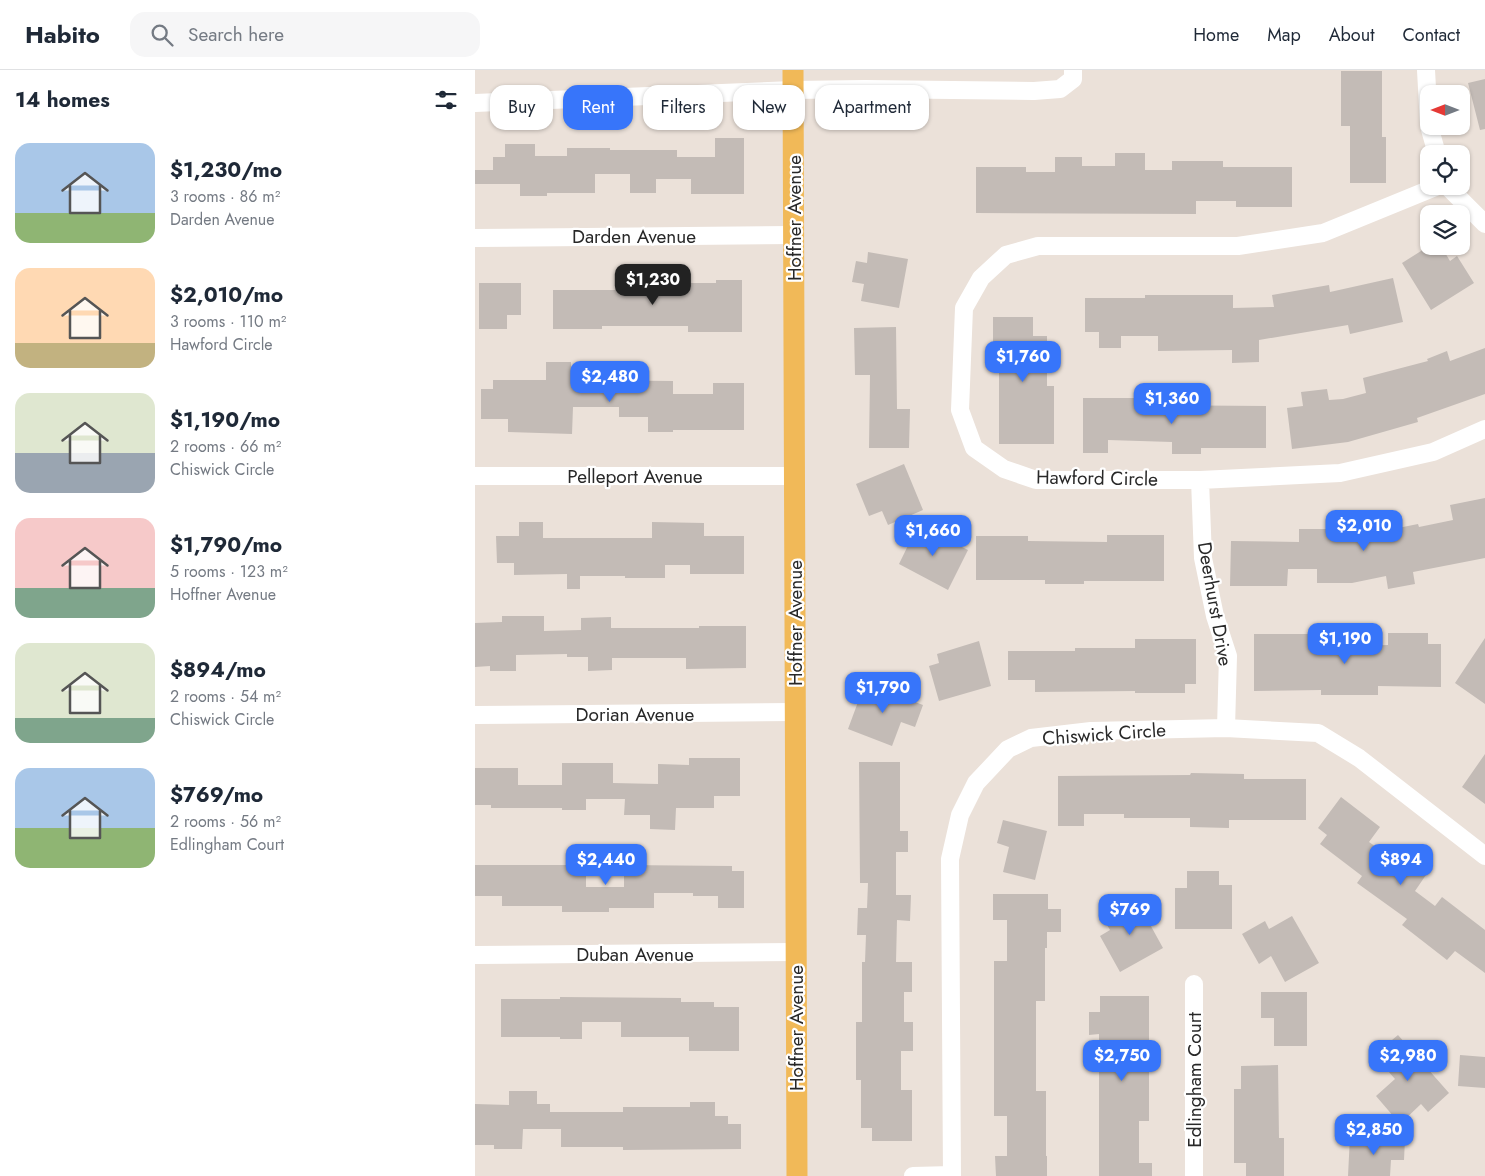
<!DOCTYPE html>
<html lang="en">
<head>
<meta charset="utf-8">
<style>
	body { margin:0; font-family:Jost,sans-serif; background:#f6f6f7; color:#1f2937; height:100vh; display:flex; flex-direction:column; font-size:19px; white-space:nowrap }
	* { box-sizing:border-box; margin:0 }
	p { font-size:16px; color:#747a83 }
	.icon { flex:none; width:28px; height:28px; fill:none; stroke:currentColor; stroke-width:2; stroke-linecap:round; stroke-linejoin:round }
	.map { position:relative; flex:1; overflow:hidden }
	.sheet { display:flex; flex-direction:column; background:#fff; width:475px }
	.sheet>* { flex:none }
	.guide { position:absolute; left:15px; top:15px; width:475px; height:45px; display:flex; gap:10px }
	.needle { width:32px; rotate:270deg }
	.controls { position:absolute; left:945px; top:15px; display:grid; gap:10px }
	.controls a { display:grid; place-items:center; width:50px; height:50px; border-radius:10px; background:#fff; box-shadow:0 1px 4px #0004; font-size:25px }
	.price { position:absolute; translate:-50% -42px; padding:0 11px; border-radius:10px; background:#3775fa; color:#fff; font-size:16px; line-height:32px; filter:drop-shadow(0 1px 2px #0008) }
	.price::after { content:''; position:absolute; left:50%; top:30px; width:15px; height:11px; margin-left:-8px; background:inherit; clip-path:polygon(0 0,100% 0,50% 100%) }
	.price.current { background:#222; color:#fff }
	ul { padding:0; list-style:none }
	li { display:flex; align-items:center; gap:15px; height:125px; padding:0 15px }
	li span { display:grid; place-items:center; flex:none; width:140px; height:100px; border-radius:15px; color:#555 }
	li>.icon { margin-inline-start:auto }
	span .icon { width:60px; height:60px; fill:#fffc; stroke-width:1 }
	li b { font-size:21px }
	h2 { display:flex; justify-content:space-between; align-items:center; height:60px; padding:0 15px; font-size:21px }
	.pill { padding:0 18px; border-radius:15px; background:#fff; box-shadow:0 1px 4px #0004; font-size:18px; line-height:45px }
	.pill.current { background:#3775fa; color:#fff }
	header { display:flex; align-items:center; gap:30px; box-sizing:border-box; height:70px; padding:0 25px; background:#fff; border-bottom:1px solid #e0e1e3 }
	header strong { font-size:24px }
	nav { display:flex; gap:28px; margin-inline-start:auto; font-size:18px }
	.search { width:350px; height:45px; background:#f6f6f7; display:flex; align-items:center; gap:12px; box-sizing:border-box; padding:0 18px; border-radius:15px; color:#747a83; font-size:19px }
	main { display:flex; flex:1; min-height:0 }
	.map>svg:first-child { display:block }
	.building { fill:#c3bbb6 }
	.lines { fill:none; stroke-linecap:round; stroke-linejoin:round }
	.minor { stroke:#fff; stroke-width:18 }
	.major { stroke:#f1b958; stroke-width:21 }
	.labels { text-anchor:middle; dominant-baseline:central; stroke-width:4.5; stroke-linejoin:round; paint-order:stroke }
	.street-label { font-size:19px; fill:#282828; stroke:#fff }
</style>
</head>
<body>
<header>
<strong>Habito</strong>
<div class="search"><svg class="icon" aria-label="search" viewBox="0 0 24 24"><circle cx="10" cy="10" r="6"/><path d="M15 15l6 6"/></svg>Search here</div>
<nav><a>Home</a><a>Map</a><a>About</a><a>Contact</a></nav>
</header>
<main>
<section class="sheet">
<h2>14 homes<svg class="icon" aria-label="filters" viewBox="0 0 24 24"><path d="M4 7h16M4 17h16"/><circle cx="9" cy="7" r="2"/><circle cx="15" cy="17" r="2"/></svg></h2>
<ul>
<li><span style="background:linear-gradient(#a9c7e8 70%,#8fb573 0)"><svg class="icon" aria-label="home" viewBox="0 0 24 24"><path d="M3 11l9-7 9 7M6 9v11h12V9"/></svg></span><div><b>$1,230/mo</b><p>3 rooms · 86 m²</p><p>Darden Avenue</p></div></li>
<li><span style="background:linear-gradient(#ffd9b3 75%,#c2b280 0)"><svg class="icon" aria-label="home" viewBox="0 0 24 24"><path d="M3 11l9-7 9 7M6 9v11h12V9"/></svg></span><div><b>$2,010/mo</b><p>3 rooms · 110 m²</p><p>Hawford Circle</p></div></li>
<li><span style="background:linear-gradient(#dfe7d0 60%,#9aa5b1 0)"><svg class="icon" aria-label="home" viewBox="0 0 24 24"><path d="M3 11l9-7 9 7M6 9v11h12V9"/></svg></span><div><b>$1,190/mo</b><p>2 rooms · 66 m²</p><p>Chiswick Circle</p></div></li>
<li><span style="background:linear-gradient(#f6c9c9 70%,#7fa58c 0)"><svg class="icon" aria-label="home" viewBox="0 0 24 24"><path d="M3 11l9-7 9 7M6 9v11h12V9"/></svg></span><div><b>$1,790/mo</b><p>5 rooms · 123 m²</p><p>Hoffner Avenue</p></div></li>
<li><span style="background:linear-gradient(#dfe7d0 75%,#7fa58c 0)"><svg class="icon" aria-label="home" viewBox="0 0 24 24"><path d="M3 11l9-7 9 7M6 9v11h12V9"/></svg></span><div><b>$894/mo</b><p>2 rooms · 54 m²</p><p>Chiswick Circle</p></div></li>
<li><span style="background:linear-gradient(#a9c7e8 60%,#8fb573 0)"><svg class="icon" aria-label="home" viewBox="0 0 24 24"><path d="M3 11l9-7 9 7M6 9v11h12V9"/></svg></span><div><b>$769/mo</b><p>2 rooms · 56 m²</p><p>Edlingham Court</p></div></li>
</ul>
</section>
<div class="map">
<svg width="1010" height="1106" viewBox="0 0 1010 1106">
	<rect width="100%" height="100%" fill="#ebe1d9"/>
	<path class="building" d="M 866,1 L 907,1 L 907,67 L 911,67 L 911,113 L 875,113 L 875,56 L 866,56 Z
		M 1010,9 L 1010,59 L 1005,60 L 993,13 Z
		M 240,68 L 269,68 L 269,124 L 216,124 L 216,109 L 181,109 L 181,123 L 155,123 L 155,104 L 120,104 L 120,123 L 72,123 L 72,126 L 45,126 L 45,114 L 0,114 L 0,100 L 18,100 L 18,87 L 30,87 L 30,74 L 60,74 L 60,86 L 92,86 L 92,78 L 135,78 L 135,80 L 202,80 L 202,87 L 240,87 Z
		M 640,83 L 670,83 L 670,100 L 697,100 L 697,91 L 748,91 L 748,97 L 817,97 L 817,137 L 761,137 L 761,131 L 721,131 L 721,144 L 501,143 L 501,97 L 551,97 L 551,102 L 580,102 L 580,87 L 607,87 L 607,96 L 640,96 Z
		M 954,176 L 966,176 L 975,191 L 982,186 L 999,213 L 956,240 L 927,193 Z
		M 393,182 L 433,189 L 424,238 L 386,231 L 389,214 L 377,212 L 381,191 L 392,193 Z
		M 918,208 L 928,252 L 875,264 L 873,255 L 784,270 L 784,292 L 757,293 L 757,280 L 683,281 L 683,266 L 646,266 L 646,278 L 624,278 L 624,262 L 610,262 L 610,228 L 670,228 L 670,225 L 758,225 L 758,238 L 799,237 L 797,225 L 854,215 L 855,222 Z
		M 241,210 L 267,210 L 267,262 L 213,262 L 213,256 L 127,256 L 127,259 L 78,259 L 78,220 L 143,220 L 143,211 L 205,211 L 205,213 L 241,213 Z
		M 4,213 L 46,213 L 46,245 L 32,245 L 32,259 L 4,259 Z
		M 518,247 L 558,247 L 558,266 L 572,266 L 572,316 L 579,316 L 579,374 L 524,374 L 524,300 L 518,300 Z
		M 421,257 L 422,339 L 435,339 L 434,378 L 394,378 L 395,305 L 380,305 L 379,258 Z
		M 1010,278 L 1010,324 L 942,348 L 943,352 L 873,372 L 817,379 L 812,338 L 828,336 L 826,322 L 852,319 L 854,330 L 868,329 L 891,323 L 888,308 L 953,291 L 952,289 L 972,281 L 975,291 Z
		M 71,292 L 96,292 L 96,310 L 198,311 L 198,324 L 238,324 L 238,313 L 269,313 L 269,360 L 198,360 L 198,362 L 173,362 L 173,347 L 144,347 L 144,337 L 98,337 L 97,364 L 33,362 L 33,349 L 6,349 L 6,319 L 18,319 L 18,310 L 71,310 Z
		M 608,328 L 660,328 L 660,335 L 791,336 L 791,378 L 726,378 L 726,384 L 697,384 L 697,372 L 633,370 L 633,383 L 608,383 Z
		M 429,394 L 448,440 L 413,455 L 407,441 L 394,446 L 381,414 Z
		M 1010,428 L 1010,488 L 938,502 L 940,514 L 913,519 L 911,506 L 877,513 L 842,513 L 842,499 L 813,499 L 812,516 L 755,516 L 756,471 L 824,472 L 824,459 L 878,459 L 878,467 L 943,454 L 944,457 L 978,450 L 975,435 Z
		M 44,452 L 68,452 L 68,468 L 177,468 L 177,452 L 229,453 L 229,466 L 269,466 L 269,504 L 215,504 L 215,495 L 190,495 L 190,508 L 150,508 L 150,506 L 105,506 L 105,519 L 92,519 L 92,504 L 39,505 L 39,493 L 22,493 L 21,466 L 44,466 Z
		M 443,455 L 493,480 L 473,520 L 424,494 Z
		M 632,465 L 689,465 L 689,511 L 609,511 L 609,514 L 570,514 L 570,510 L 501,510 L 501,466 L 553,466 L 553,471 L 632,472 Z
		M 27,546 L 69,546 L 69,561 L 106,560 L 106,548 L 136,547 L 136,558 L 224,558 L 224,556 L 271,556 L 271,598 L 211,599 L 211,588 L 137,588 L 137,600 L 113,601 L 113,587 L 92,587 L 92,584 L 41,585 L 41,601 L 15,601 L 15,596 L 0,597 L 0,553 L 27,552 Z
		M 913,563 L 953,563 L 953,574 L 966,574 L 966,617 L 903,616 L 903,625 L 846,625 L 846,620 L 779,621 L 779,564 L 838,564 L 838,576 L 874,576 L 913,575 Z
		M 1010,568 L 1010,634 L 980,613 Z
		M 660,569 L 721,569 L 721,614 L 710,614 L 710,623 L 660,623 L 660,621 L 560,622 L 560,610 L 533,610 L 533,581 L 600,581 L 600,578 L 660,578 Z
		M 504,571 L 516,616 L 464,631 L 454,596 L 464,593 L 462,584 Z
		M 390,613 L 448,635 L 440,657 L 426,652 L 417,676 L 373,659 Z
		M 1010,684 L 1010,734 L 987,717 Z
		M 214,688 L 265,688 L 265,726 L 239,726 L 239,738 L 201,738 L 200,760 L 175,759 L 175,745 L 149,745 L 150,729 L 111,729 L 111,740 L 87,740 L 87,738 L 16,738 L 16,735 L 0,735 L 0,698 L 43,698 L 43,715 L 87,715 L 87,693 L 138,693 L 138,713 L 183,714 L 183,694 L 214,695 Z
		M 384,692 L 425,692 L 425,761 L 433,761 L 433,782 L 421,782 L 421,825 L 436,825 L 435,851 L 422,850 L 421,892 L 437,892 L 437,922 L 429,922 L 429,952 L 438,952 L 438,981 L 426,981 L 426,1020 L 437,1020 L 437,1071 L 397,1071 L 397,1058 L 386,1058 L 386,1010 L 381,1010 L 381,952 L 387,952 L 387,892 L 390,892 L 391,865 L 382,865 L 383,838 L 392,838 L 393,813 L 385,813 Z
		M 716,703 L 769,704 L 769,709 L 831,709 L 831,750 L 754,750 L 754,758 L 715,757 L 715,748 L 649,748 L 649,744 L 609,744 L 609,756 L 583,756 L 583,706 L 715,705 Z
		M 866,727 L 905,757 L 894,772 L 921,791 L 927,782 L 953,802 L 940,821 L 960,836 L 967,827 L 1010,860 L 1010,903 L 980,881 L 972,890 L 927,855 L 932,849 L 882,813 L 887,806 L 845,774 L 852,765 L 843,758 Z
		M 528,750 L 572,761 L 560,810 L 528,802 L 534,777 L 522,773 Z
		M 0,795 L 111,795 L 111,817 L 149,817 L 149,795 L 257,796 L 257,801 L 269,801 L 269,838 L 243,838 L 243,826 L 218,826 L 218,823 L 179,823 L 179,838 L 134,838 L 134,842 L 87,842 L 87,836 L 27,836 L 27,826 L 0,826 Z
		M 712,801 L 744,801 L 744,815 L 757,815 L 757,859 L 700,859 L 700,818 L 712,818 Z
		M 518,824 L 573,824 L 573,839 L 586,839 L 586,862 L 572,862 L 572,878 L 570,878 L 570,931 L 561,931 L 561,1021 L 571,1021 L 571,1086 L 572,1086 L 572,1106 L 521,1106 L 520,1086 L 532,1086 L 532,1046 L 519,1046 L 519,891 L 532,891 L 532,850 L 518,850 Z
		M 661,829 L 688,878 L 645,902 L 625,866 L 635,860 L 628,848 Z
		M 817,846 L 844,893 L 810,912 L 796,886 L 784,894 L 767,864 L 790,851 L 794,859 Z
		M 786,922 L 832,922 L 832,976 L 799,976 L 799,948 L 786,948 Z
		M 625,926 L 674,926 L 674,1051 L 664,1051 L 664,1093 L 677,1093 L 677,1106 L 624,1106 L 624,964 L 614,965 L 614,942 L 625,942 Z
		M 85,927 L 206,928 L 206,932 L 239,932 L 239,937 L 264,937 L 264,981 L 214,981 L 214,967 L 146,967 L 146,952 L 107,952 L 107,969 L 85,969 L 85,967 L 26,967 L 26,929 L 85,929 Z
		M 923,965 L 974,1023 L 953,1042 L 946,1034 L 925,1054 L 901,1026 L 920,1009 L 899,985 Z
		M 985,985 L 1010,987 L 1010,1018 L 983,1016 Z
		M 803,995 L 804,1068 L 809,1068 L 809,1106 L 771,1106 L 771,1093 L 759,1093 L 759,1019 L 766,1019 L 766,996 Z
		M 34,1021 L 62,1021 L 62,1034 L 75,1034 L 75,1042 L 148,1042 L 148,1037 L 215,1037 L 215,1032 L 240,1032 L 240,1046 L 253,1046 L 253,1054 L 266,1054 L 266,1079 L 148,1080 L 148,1077 L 86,1077 L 86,1059 L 48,1059 L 47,1079 L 19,1079 L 19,1075 L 0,1075 L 0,1034 L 34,1035 Z
		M 875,1066 L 930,1069 L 929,1090 L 916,1090 L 915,1106 L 873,1106 Z"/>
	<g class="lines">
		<path class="minor" d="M 951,0 L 954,55
			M 0,33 L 318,20 L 390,19 L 559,21 L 585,19 L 598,9 L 598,0
			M 954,56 L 962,84
			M 963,116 L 848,163 L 763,176 L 563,176 L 531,185 L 506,208 L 489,238 L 485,340 L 499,378 L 529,399 L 561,410 L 725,410 L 865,403 L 958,382 L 1010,359
			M 972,116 L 1010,154
			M 0,168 L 319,165
			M 0,406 L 320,406
			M 725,410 L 728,488 L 740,546 L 753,586 L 751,658
			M 0,645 L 319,642
			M 0,885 L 320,882
			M 719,914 L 719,1106
			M 438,1106 L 477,1105
			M 477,1106 L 475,789 L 485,745 L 501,713 L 533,679 L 556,668 L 616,661 L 751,658 L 843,663 L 884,688 L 1010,786"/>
		<path class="major" d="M 318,0 L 322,1106"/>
	</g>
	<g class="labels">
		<g class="street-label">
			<text transform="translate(319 148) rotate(-90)">Hoffner Avenue</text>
			<text x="159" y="166">Darden Avenue</text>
			<text x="160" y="406">Pelleport Avenue</text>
			<text transform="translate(622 408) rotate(1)">Hawford Circle</text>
			<text transform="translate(740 534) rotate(80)">Deerhurst Drive</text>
			<text transform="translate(320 553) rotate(-90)">Hoffner Avenue</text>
			<text x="160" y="644">Dorian Avenue</text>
			<text transform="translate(629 664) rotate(-4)">Chiswick Circle</text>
			<text x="160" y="884">Duban Avenue</text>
			<text transform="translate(321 958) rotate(-90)">Hoffner Avenue</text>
			<text transform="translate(719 1010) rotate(-90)">Edlingham Court</text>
		</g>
	</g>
</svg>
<div class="controls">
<a><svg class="needle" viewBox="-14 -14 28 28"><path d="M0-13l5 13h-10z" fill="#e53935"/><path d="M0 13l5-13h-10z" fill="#747a83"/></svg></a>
<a><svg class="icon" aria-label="locate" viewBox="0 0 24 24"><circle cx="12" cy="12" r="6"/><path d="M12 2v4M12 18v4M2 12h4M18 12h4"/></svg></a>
<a><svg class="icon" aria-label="layers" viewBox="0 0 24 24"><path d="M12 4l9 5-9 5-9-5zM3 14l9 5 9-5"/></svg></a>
</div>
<b class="price current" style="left:178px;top:236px">$1,230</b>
<b class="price" style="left:548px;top:313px">$1,760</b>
<b class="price" style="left:135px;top:333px">$2,480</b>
<b class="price" style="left:697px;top:355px">$1,360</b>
<b class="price" style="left:889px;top:482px">$2,010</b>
<b class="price" style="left:458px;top:487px">$1,660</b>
<b class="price" style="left:870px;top:595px">$1,190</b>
<b class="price" style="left:408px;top:644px">$1,790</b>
<b class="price" style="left:131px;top:816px">$2,440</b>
<b class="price" style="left:926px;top:816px">$894</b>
<b class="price" style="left:655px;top:866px">$769</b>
<b class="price" style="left:647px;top:1012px">$2,750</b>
<b class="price" style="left:933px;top:1012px">$2,980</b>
<b class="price" style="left:899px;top:1086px">$2,850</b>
<div class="guide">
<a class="pill">Buy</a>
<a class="pill current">Rent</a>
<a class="pill">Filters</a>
<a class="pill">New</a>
<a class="pill">Apartment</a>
</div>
</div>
</main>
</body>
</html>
